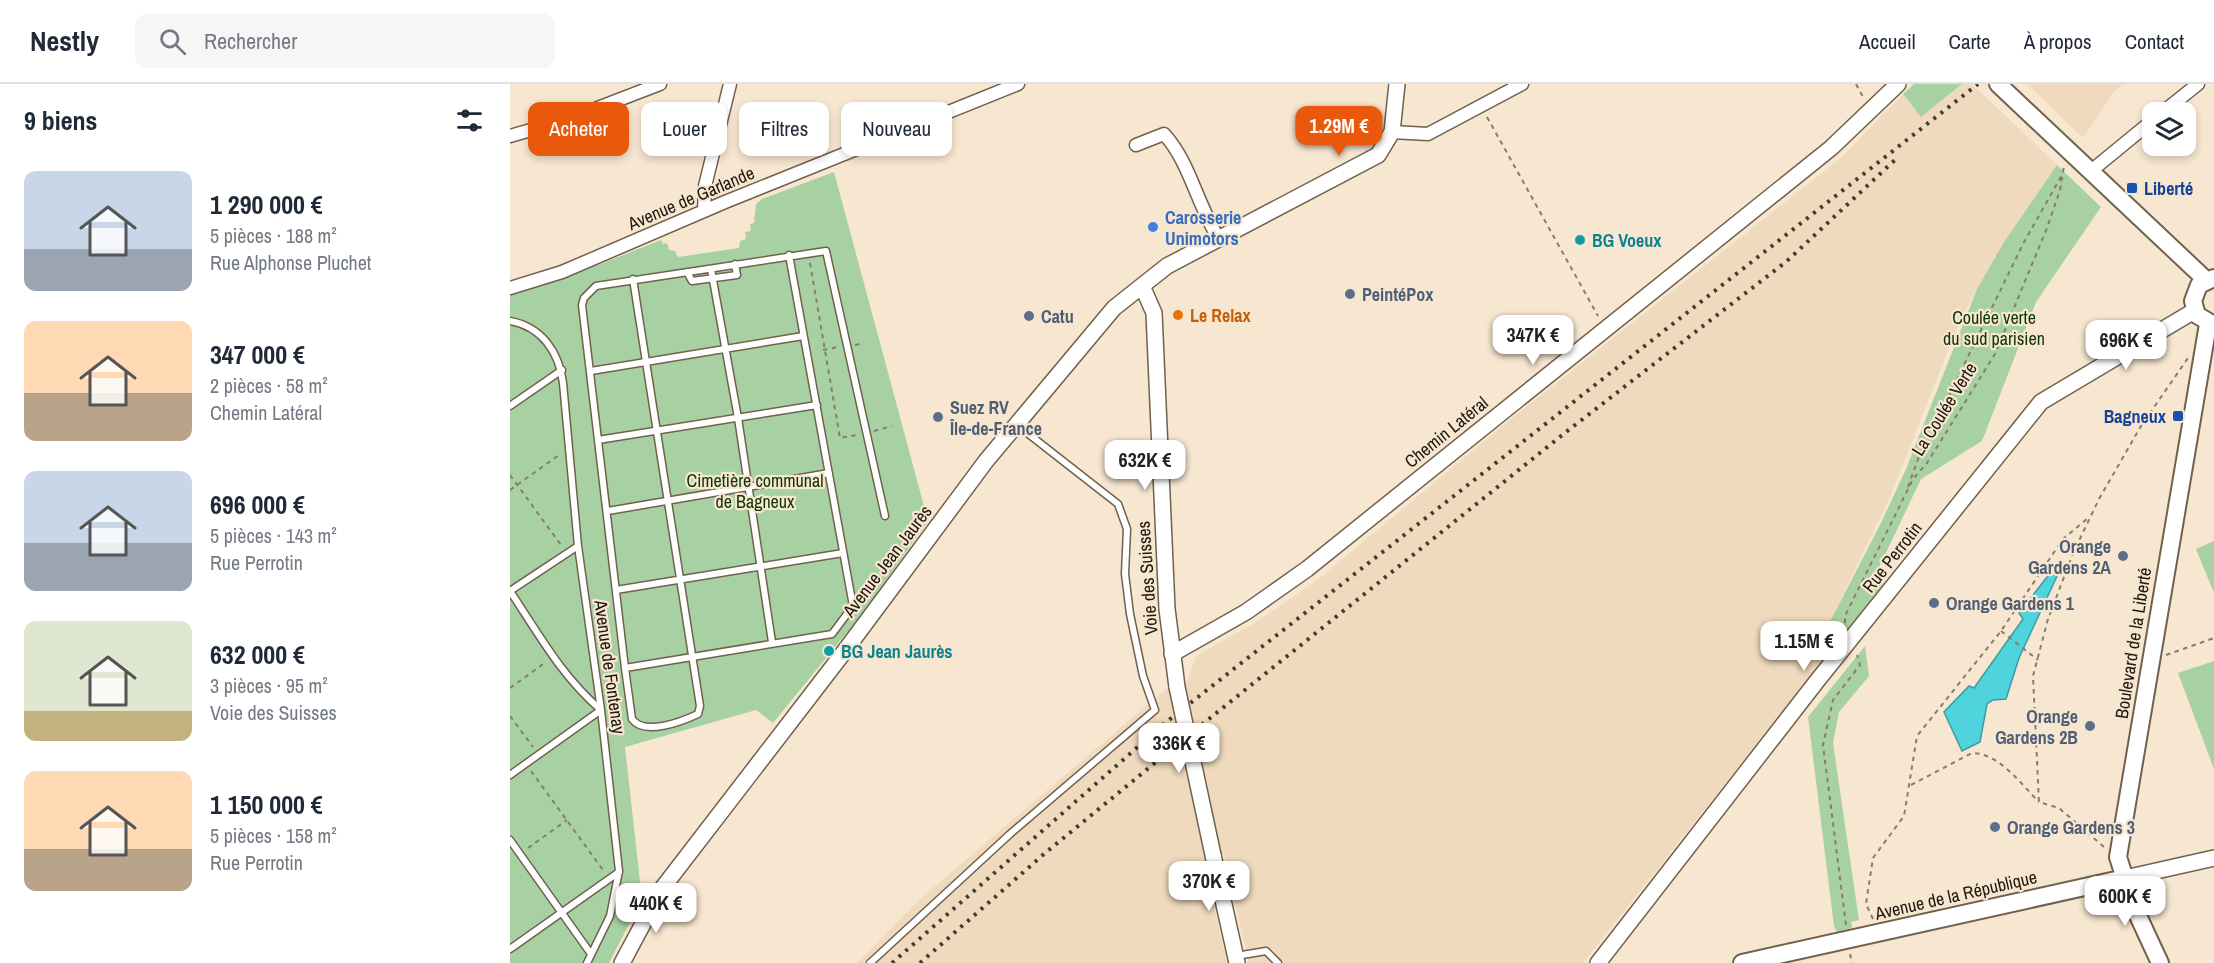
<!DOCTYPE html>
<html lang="fr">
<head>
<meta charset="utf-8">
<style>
	body { margin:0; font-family:"Archivo Narrow",sans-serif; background:#f6f6f7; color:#1f2937; height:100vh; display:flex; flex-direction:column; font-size:22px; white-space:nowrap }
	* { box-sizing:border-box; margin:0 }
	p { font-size:20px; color:#747a83 }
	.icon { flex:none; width:33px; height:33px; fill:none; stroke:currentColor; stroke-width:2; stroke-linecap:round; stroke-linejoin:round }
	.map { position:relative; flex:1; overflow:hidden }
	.sheet { display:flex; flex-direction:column; background:#fff; width:510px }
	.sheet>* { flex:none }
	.banner { position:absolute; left:18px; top:18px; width:570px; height:54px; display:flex; gap:12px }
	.tools { position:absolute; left:1632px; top:18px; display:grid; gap:12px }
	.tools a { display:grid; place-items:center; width:54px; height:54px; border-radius:12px; background:#fff; box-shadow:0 3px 9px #0003; font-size:30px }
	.price { position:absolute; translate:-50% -51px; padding:0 14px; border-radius:12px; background:#fff; color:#222; font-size:20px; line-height:39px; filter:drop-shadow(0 2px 3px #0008) }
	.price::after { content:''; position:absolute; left:50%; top:36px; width:18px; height:14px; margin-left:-9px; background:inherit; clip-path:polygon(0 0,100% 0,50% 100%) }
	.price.selected { background:#ea580c; color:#fff }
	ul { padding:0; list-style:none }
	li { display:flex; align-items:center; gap:18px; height:150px; padding:0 24px }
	li span { display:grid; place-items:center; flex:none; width:168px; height:120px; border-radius:12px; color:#555 }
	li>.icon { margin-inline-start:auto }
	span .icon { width:72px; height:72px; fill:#fffc; stroke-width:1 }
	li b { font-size:26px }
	h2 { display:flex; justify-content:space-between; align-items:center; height:72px; padding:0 24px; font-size:26px }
	.pill { padding:0 21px; border-radius:12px; background:#fff; box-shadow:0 3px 9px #0003; font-size:21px; line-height:54px }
	.pill.selected { background:#ea580c; color:#fff }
	header { display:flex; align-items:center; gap:36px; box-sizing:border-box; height:84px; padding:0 30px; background:#fff; border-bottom:2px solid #e0e1e3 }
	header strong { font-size:28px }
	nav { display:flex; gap:33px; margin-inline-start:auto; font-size:21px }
	.search { width:420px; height:54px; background:#f6f6f7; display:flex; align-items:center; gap:15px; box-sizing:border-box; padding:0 21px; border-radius:12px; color:#747a83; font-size:22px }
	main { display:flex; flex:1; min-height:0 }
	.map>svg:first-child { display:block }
	.built { fill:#f0dabe }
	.green { fill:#a8d1a3 }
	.water { fill:#4fd3dd; stroke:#409ba0; stroke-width:1.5 }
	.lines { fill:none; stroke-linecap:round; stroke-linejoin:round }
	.service-casing { stroke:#70614e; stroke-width:9 }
	.minor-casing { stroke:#70614e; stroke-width:15 }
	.tertiary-casing { stroke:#70614e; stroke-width:18 }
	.secondary-casing { stroke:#70614e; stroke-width:20 }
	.path { stroke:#877c6d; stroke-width:2; stroke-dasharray:4.5 4.5; stroke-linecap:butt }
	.service { stroke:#fff; stroke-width:6 }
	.minor { stroke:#fff; stroke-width:12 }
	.tertiary { stroke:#fff; stroke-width:15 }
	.secondary { stroke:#fff; stroke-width:16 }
	.rail { stroke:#443c32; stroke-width:4; stroke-dasharray:3 6; stroke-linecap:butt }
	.tertiary-bridge-casing { stroke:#70614e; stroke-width:18; stroke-linecap:butt }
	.tertiary-bridge { stroke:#fff; stroke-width:15 }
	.transit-dot { fill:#1a4fb4; stroke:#f7e6d0; stroke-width:2 }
	.shop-dot { fill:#3f7fe0; stroke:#f7e6d0; stroke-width:2 }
	.culture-dot { fill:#0f9aa8; stroke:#f7e6d0; stroke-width:2 }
	.service-dot { fill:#5c6f8a; stroke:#f7e6d0; stroke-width:2 }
	.food-dot { fill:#e8710a; stroke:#f7e6d0; stroke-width:2 }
	.labels { text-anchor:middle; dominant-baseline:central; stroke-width:4.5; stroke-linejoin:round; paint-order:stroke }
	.transit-label { font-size:18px; font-weight:bold; fill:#164399; stroke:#f7e6d0; text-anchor:start }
	.street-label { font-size:18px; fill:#1e1810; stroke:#f7e6d0 }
	.shop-label { font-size:18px; font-weight:bold; fill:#366cbe; stroke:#f7e6d0; text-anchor:start }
	.culture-label { font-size:18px; font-weight:bold; fill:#0d838f; stroke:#f7e6d0; text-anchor:start }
	.service-label { font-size:18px; font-weight:bold; fill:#4e5e75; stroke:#f7e6d0; text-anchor:start }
	.food-label { font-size:18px; font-weight:bold; fill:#c56008; stroke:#f7e6d0; text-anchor:start }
	.park-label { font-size:18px; fill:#0b3507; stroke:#f7e6d0 }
</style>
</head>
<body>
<header>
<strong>Nestly</strong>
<div class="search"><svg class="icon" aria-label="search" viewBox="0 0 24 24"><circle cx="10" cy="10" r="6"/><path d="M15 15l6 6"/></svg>Rechercher</div>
<nav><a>Accueil</a><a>Carte</a><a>À propos</a><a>Contact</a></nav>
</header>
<main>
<section class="sheet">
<h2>9 biens<svg class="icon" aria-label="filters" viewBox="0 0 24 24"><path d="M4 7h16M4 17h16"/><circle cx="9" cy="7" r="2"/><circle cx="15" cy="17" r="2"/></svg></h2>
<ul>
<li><span style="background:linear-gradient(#c9d6e8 65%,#9aa5b1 0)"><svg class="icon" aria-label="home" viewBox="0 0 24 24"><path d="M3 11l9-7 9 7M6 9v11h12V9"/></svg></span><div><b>1 290 000 €</b><p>5 pièces · 188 m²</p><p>Rue Alphonse Pluchet</p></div></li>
<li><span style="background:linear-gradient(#ffd9b3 60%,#b9a48a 0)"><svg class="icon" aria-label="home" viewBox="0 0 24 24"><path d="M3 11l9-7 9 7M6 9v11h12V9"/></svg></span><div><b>347 000 €</b><p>2 pièces · 58 m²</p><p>Chemin Latéral</p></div></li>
<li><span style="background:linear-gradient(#c9d6e8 60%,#9aa5b1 0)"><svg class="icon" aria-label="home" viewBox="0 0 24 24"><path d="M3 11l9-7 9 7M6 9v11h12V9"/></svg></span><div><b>696 000 €</b><p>5 pièces · 143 m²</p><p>Rue Perrotin</p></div></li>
<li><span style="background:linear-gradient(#dfe7d0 75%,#c2b280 0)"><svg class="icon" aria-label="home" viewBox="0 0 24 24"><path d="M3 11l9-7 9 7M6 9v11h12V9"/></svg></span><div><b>632 000 €</b><p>3 pièces · 95 m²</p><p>Voie des Suisses</p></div></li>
<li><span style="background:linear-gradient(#ffd9b3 65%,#b9a48a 0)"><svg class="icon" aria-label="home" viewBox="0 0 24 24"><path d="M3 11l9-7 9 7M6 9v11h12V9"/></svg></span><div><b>1 150 000 €</b><p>5 pièces · 158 m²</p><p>Rue Perrotin</p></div></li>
</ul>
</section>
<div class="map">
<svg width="1704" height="879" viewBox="0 0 1704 879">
	<rect width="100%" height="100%" fill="#f7e6d0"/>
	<path class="built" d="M 1452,0 L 1462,0 L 1547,81 L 1494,158 L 1451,234 L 1380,413 L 1315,547 L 1328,557 L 1073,879 L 739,879 L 714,769 L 697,792 L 717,879 L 347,879 L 410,815 L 656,605 L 677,598 L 686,572 L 743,540 L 806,497 L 1006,331 L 1332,73 L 1393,10 L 1411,33 Z
		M 1517,0 L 1613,0 L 1604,8 L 1573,54 Z"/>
	<path class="green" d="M 1404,0 L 1452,0 L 1411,33 L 1393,10 Z
		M 1547,81 L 1591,123 L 1526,218 L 1472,357 L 1411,395 L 1365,492 L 1374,499 L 1328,557 L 1315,547 L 1371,439 L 1396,385 L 1467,205 L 1494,158 Z
		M 324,88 L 418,437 L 352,530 L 263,639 L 246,626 L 115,663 L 132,815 L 99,879 L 0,879 L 0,209 L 60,192 L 151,156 L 153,160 L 157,159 L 159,166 L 165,167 L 168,173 L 229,164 L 230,157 L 236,155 L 235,148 L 241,147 L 240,140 L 244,139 L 246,120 L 252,115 Z
		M 1704,457 L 1704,509 L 1686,465 Z
		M 1355,562 L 1359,592 L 1329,628 L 1323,659 L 1349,836 L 1341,838 L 1342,844 L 1327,848 L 1324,842 L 1298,633 Z
		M 1704,577 L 1704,685 L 1668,589 Z"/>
	<path class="water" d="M 1544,484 L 1548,490 L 1509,574 L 1496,615 L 1483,616 L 1477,620 L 1470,658 L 1452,667 L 1434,628 L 1459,602 L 1464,604 L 1513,535 L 1509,529 Z"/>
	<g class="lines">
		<defs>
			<path id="service" d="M 201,185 L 228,334 L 262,558
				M 177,188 L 182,197 L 227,191 L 225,180
				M 123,195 L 190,622 L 188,630 C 171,638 134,652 122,635 L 115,584 L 72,221 L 74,214 L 86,202 L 316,167 L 375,432
				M 0,237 C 32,243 49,268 53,299 L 68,462 L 91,626 L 109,787 L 100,832 L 77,879
				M 81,287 L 293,252
				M 0,322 L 52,286
				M 88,356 L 307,321
				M 98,427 L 319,389
				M 106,506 L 333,469
				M 0,507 C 28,549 52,593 91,626 L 0,691
				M 0,507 L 68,462
				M 115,584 L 322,550 L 343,522 L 279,171
				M 0,756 L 81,870
				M 0,865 L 109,788
				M 726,872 L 756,867 L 768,879
				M 360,879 L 500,750 L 645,626 L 633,592 L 620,530 L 615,490 L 617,445 L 608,420 L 507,341"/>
			<path id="minor" d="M 1653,28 L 1688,0
				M 882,48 L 918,50 L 1012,0
				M 0,52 L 59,35 L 150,0
				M 626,61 L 654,50 C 680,78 687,121 709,155
				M 1581,87 L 1642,37
				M 194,127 L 195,102 L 220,0
				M 0,204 L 52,188 L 215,118 L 508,0"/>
			<path id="tertiary" d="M 633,204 L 644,229 L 657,525 L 667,603
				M 662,570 L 736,528 L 797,485 L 1321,64 L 1388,0
				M 703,771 L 727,879
				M 1615,794 L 1704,774
				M 112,879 L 151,806 L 331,572 L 476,377 L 604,224 L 657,182 L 868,71 L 882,48 L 887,0
				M 1088,879 L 1307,597 L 1531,318 L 1684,227"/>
			<path id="secondary" d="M 1488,0 L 1696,196
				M 1704,194 L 1689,201 L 1683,217 L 1687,231 L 1704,241
				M 1232,879 L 1615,794
				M 1650,879 L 1624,823 L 1608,773 L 1698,240"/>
		</defs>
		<use href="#service" class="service-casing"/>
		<use href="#minor" class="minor-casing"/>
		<use href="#tertiary" class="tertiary-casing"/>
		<use href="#secondary" class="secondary-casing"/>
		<path class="path" d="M 1346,0 L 1353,13
			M 977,33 L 1088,232
			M 300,179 L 330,354 L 347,351
			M 345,261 L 354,259
			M 313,266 L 328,263
			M 364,347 L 382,342
			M 0,391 L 51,461
			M 1398,403 L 1408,375 L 1514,158 L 1552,91
			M 0,406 L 49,371
			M 1335,539 L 1335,532 L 1403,395 L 1417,379 L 1485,270 L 1537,144 L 1550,106 L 1554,82
			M 1491,547 L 1528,576
			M 1656,571 L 1704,554
			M 0,604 L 36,578
			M 0,632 L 23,663
			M 21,687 L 93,786
			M 1401,701 L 1462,669 C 1489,669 1511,700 1529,718
			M 1594,763 L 1549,724 L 1529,718 L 1523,592 L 1538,535 L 1564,467 L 1589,415 L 1631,342 L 1678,274
			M 18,764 L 57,736
			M 1363,835 L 1356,820 L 1363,774 L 1394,732 L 1407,652 L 1491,547 L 1553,455 L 1578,434
			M 1336,841 L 1313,661 L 1323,616 L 1350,581 L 1347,571
			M 1340,870 L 1342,879"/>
		<use href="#service" class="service"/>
		<use href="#minor" class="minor"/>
		<use href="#tertiary" class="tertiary"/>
		<use href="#secondary" class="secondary"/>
		<path class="rail" d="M 382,879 L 655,639 L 1468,0
			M 410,879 L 534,770 L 674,655 L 1056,348 L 1277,177 L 1387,74"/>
		<defs>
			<path id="tertiary-bridge" d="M 667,603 L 703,771"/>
		</defs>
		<use href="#tertiary-bridge" class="tertiary-bridge-casing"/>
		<use href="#tertiary-bridge" class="tertiary-bridge"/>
	</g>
	<g class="transit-dot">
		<rect x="1616" y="98" width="12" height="12" rx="3"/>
		<rect x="1662" y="326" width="12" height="12" rx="3"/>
	</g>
	<circle class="shop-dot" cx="643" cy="143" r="6"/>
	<g class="culture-dot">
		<circle cx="1070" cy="156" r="6"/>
		<circle cx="319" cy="567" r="6"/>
	</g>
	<g class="service-dot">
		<circle cx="840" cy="210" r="6"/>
		<circle cx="519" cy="232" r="6"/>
		<circle cx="428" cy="333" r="6"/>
		<circle cx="1613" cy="472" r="6"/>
		<circle cx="1424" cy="519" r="6"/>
		<circle cx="1580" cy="642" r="6"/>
		<circle cx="1485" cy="743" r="6"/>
	</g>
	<circle class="food-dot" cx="668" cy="231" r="6"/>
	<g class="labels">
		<g class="transit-label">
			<text x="1634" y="104">Liberté</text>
			<text x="1656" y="332" text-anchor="end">Bagneux</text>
		</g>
		<g class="street-label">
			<text transform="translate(181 114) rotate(-23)">Avenue de Garlande</text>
			<text transform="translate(1434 325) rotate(-58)">La Coulée Verte</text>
			<text transform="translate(936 348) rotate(-39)">Chemin Latéral</text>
			<text transform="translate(1382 473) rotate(-52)">Rue Perrotin</text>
			<text transform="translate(377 477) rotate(-53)">Avenue Jean Jaurès</text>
			<text transform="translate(637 494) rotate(-94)">Voie des Suisses</text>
			<text transform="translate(1623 559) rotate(-81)">Boulevard de la Liberté</text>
			<text transform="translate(100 583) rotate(82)">Avenue de Fontenay</text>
			<text transform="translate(1446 811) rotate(-13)">Avenue de la République</text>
		</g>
		<g class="shop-label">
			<text x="655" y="133">Carosserie<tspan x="655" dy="21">Unimotors</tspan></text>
		</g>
		<g class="culture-label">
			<text x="1082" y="156">BG Voeux</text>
			<text x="331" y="567">BG Jean Jaurès</text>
		</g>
		<g class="service-label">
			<text x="852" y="210">PeintéPox</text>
			<text x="531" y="232">Catu</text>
			<text x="440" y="323">Suez RV<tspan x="440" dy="21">Île-de-France</tspan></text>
			<text x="1601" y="462" text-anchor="end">Orange<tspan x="1601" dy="21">Gardens 2A</tspan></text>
			<text x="1436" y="519">Orange Gardens 1</text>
			<text x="1568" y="632" text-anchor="end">Orange<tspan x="1568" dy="21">Gardens 2B</tspan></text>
			<text x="1497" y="743">Orange Gardens 3</text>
		</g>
		<g class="food-label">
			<text x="680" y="231">Le Relax</text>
		</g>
		<g class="park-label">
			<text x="1484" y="233">Coulée verte<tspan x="1484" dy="21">du sud parisien</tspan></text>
			<text x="245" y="396">Cimetière communal<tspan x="245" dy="21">de Bagneux</tspan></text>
		</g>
	</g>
</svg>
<div class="tools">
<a><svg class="icon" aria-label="layers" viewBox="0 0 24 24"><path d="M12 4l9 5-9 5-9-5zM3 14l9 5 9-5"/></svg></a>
</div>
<b class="price selected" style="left:829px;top:73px">1.29M €</b>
<b class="price" style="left:1023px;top:282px">347K €</b>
<b class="price" style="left:1616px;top:287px">696K €</b>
<b class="price" style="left:635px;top:407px">632K €</b>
<b class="price" style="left:1294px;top:588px">1.15M €</b>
<b class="price" style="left:669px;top:690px">336K €</b>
<b class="price" style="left:699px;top:828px">370K €</b>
<b class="price" style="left:1615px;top:843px">600K €</b>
<b class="price" style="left:146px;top:850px">440K €</b>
<div class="banner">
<a class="pill selected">Acheter</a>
<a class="pill">Louer</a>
<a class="pill">Filtres</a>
<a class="pill">Nouveau</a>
</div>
</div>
</main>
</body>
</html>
